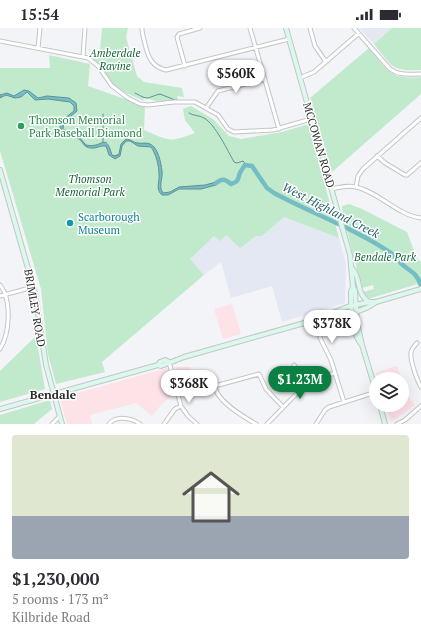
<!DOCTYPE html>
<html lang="en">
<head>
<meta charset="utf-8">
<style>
	body { margin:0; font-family:"PT Serif",serif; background:#f7f7f7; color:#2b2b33; height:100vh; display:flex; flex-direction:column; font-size:15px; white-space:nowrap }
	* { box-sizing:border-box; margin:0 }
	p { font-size:13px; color:#7c7c81 }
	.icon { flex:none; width:22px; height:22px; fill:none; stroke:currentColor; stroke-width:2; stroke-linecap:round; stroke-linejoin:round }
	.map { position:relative; height:396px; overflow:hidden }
	.panel { display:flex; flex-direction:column; background:#fff; flex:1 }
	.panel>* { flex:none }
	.tools { position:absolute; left:369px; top:344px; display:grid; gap:8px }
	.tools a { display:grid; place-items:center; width:40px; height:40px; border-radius:50%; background:#fff; box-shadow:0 4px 16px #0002; font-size:20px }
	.price { position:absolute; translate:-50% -34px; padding:0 9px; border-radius:14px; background:#fff; color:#222; font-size:13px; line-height:26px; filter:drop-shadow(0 1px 2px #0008) }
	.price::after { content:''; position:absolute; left:50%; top:24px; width:12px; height:9px; margin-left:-6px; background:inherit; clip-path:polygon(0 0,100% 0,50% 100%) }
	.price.selected { background:#0b8043; color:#fff }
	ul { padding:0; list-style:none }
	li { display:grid; align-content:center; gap:8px; height:212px; padding:0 12px }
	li+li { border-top:1px solid #e1e1e2 }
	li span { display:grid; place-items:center; height:124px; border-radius:4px; color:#555 }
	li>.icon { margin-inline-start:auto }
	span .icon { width:72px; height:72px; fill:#fffc; stroke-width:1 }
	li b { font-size:17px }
	.status { display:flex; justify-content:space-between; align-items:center; height:28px; padding:0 20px; background:#fff; direction:ltr }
	.status svg { height:11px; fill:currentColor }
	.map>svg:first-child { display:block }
	.commercial { fill:#fde2e7 }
	.built { fill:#e4e8f2 }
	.green { fill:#c1e9cc }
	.water { fill:#75bdc5; stroke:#5f9298 }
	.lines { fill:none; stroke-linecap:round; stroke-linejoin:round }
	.stream { stroke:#5f9298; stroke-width:1 }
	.river { stroke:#75bdc5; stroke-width:4.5 }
	.minor-casing { stroke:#c4c5c8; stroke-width:5 }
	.secondary-casing { stroke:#c4c5c8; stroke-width:6 }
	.minor { stroke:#fff; stroke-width:3 }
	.secondary { stroke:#daf8eb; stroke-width:4 }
	.leisure-dot { fill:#2e9e5b; stroke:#fff; stroke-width:1.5 }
	.culture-dot { fill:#0f9aa8; stroke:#fff; stroke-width:1.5 }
	.labels { text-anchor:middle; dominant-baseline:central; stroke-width:3; stroke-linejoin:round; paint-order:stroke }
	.park-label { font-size:11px; font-style:italic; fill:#166539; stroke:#fff }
	.leisure-label { font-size:11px; fill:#27864d; stroke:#fff; text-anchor:start }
	.street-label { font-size:11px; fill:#2c2c2e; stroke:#fff }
	.culture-label { font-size:11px; fill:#0d838f; stroke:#fff; text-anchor:start }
	.water-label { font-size:12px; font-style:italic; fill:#266168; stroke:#fff }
	.neighbourhood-label { font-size:12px; font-weight:bold; fill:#2c2c2e; stroke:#fff }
</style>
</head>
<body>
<div class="status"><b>15:54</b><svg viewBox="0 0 49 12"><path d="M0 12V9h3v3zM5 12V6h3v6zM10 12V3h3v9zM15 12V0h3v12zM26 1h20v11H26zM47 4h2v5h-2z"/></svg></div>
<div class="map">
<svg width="421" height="396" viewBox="0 0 421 396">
	<rect width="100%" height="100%" fill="#f3f4f7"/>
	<path class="commercial" d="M 232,276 L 241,306 L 223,311 L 214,281 Z
		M 397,338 L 401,351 L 377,351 L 376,345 Z
		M 175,339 L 190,339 L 195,359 L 183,363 Z
		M 167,340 L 175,365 L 160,378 L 152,388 L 136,375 L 90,387 L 92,396 L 67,396 L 60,370 Z
		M 402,353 L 405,364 L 415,377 L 391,394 L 385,377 L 402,377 Z"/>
	<path class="built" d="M 359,0 L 392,0 L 374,16 Z
		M 284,189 L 339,210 L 346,236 L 345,275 L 282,294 L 272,258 L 231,270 L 221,234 L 204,247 L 189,231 L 214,208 L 226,207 L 240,219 L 256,208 L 262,208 Z"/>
	<path class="green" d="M 102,0 L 128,0 L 126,9 L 137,48 L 144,54 L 182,60 L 184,69 L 177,68 L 178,72 L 160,74 L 145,70 L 143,71 L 144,73 L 115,60 L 90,27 L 97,31 L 100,22 Z
		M 392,0 L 421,0 L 421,42 C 391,44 391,37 374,16 Z
		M 369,20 C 387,42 390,52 421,49 L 421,66 L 332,144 L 310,70 Z
		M 49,27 L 90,36 L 88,58 L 145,78 L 144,102 C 170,113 168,115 195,105 L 185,92 L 183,81 L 191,78 L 213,91 L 229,108 L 241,111 L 282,104 L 309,96 L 339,210 L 284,189 L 262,208 L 256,208 L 240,220 L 226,207 L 220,213 L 214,208 L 190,231 L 204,247 L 102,334 L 105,344 L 56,356 L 48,327 L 41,261 L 0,123 L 0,40 L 50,40 Z
		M 349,176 L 362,181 L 407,204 L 417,231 L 421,234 L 421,255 L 371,270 L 365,269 L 363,264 L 374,261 L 373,257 L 362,260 L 343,188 L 342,178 Z
		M 36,308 L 45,361 L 0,374 L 0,343 Z
		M 50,372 L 52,381 L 34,396 L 0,396 L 0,387 Z"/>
	<path class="water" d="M 24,62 L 29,63 L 38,70 L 47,68 L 69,70 L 76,75 L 77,83 L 64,94 L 63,101 L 79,109 L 86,117 C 103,121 105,103 112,127 L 115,128 L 119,126 L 121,116 L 126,111 C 131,111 133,115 138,115 C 142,116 146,114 150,116 C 158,119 161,135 162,143 C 163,151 158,158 163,165 L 170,164 L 179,159 L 205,157 L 216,154 L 216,157 L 201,161 L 179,161 L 168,167 L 162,167 C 155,161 160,154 159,146 C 159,138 156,126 151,119 L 138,118 L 130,113 L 126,113 L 122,118 L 120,128 L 115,131 L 109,127 L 106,118 C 100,117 96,121 91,120 C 84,120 83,114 79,111 C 73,107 67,106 61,103 L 60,99 L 61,93 L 74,83 L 74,78 L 70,74 L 48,71 L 35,72 L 27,64 L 21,69 L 15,70 L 6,67 L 0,70 L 0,67 L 7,65 L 14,68 Z"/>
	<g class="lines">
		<path class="stream" d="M 135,65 C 150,73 145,70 160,66 L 175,72
			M 189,85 C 193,88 199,87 204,90 C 215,96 228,123 234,134 L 237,135 L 243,133 L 246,137
			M 103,86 L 103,114
			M 84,115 L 87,118
			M 123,116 L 126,113
			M 115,128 L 118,127"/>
		<path class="river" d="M 216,155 C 222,150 225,151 231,156 C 241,153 237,149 241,143 C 242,141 244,139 245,137 L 252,138 L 267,160 L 274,165 C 313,186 354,200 391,225 C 396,229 399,234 404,238 C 412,244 418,247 421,258"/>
		<defs>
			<path id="minor" d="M 142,0 C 142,6 144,11 145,16 C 148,29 152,39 166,42 L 289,11
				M 250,0 L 279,101
				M 310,0 L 315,18 L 326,34
				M 354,0 L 390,41 C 400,48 409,46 421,46
				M 0,13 L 88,30 L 98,38 L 112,58 L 128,70 L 140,76 L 148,77 L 174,74 L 195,74 L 218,87 L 228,101 L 234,104 L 273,102 L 311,91
				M 38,20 L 40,0
				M 83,28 L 85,0
				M 185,38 L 177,9 L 179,6 L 200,0
				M 300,50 L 314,44 L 358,6
				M 206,80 L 218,63 L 265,51
				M 377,128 L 385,135 L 405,147 L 407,147 L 421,135
				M 356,159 L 358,148 L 363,141 L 421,90
				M 332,161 C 340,159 348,157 356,159 C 379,164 397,187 421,190
				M 0,257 C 12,272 10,305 0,321
				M 0,268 L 33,259
				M 315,292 L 321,312 L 331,332 L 344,374
				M 417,315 C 414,318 411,321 411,325 C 410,333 417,352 421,359
				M 169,334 L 181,378 L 188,388 L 197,396
				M 294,337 L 307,355
				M 52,396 L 59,389
				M 109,396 C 116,387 132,390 140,396
				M 164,396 L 175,381 L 181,378
				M 256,396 C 244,389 216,373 215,358 L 259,346 L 266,361 L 283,379
				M 267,396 L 307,355 L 314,351 L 335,345
				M 316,396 L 325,382 L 329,379 L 376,364
				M 397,396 L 405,392 L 421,378"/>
			<path id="secondary" d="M 286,0 L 350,227 L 353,259 L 355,263 L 357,295 L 362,317 L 376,363
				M 0,142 L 35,265 L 46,337 L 62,396
				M 352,240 C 362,251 355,265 369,274
				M 353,259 L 351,263 C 351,280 351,303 361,316
				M 333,285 C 343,290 368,281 376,274
				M 158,337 L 160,334 L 165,332 L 169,334
				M 380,377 L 385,396
				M 0,381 L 158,337 L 161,338 L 184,329 L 315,292 L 347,279 L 369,274 L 376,274 L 421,261"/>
		</defs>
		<use href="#minor" class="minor-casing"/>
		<use href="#secondary" class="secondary-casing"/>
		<use href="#minor" class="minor"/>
		<use href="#secondary" class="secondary"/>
	</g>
	<circle class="leisure-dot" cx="21" cy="98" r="4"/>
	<circle class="culture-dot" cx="70" cy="195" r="4"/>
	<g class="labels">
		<g class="park-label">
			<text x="115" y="25">Amberdale<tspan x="115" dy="13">Ravine</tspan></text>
			<text x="90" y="151">Thomson<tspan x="90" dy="13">Memorial Park</tspan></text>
			<text x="385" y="229">Bendale Park</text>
		</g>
		<g class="leisure-label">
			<text x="29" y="92">Thomson Memorial<tspan x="29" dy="13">Park Baseball Diamond</tspan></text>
		</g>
		<g class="street-label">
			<text transform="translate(319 117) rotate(74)">MCCOWAN ROAD</text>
			<text transform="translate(35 280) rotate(80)">BRIMLEY ROAD</text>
		</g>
		<g class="culture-label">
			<text x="78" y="189">Scarborough<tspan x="78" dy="13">Museum</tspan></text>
		</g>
		<g class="water-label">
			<text transform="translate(331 182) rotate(27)">West Highland Creek</text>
		</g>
		<g class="neighbourhood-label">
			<text x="53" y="366">Bendale</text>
		</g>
	</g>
</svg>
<div class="tools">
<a><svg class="icon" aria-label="layers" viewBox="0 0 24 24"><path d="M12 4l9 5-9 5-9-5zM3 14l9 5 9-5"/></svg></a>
</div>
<b class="price" style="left:236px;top:66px">$560K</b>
<b class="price" style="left:332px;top:316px">$378K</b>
<b class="price selected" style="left:300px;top:372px">$1.23M</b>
<b class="price" style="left:189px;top:376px">$368K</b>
</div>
<section class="panel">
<ul>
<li><span style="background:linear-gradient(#dfe7d0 65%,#9aa5b1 0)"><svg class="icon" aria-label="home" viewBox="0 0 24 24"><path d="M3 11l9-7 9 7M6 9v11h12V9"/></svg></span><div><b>$1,230,000</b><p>5 rooms · 173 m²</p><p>Kilbride Road</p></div></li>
</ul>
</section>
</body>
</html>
